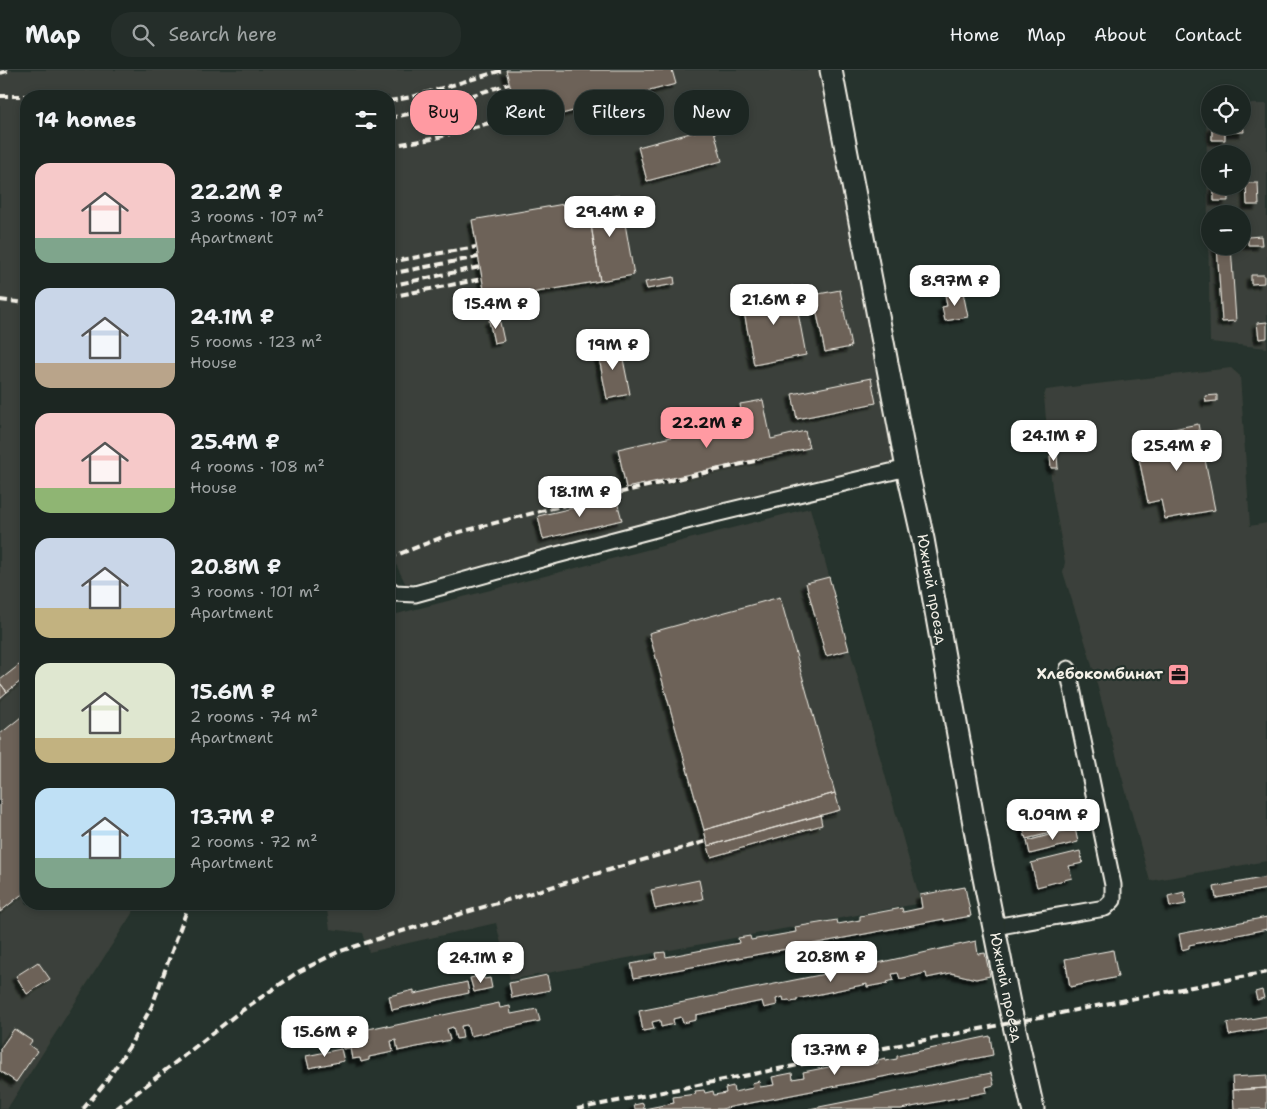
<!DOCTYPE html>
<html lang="en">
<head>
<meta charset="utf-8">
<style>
	body { margin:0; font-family:"Shantell Sans",sans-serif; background:#252e2a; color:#f1f3f6; height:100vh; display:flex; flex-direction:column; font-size:19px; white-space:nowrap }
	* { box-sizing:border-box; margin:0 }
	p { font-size:16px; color:#a0a5a5 }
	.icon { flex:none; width:28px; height:28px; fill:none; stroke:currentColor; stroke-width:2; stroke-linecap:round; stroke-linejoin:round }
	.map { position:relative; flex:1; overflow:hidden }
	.details { position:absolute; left:20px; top:20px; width:375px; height:820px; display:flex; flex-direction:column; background:#1c2622; border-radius:20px; box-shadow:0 2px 8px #0003,0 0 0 1px #3a4340 }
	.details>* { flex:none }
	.guide { position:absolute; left:410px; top:20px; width:475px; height:45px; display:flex; gap:10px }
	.tools { position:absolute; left:1201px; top:15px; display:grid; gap:10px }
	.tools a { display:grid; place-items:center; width:50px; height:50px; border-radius:50%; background:#1c2622; box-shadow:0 2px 8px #0003,0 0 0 1px #3a4340; font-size:25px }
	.price { position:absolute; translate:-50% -42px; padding:0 11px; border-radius:10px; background:#fff; color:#222; font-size:16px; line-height:32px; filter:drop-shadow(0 1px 2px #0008) }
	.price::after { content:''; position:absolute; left:50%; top:30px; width:15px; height:11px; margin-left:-8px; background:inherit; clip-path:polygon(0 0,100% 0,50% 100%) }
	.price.current { background:#ff9aa2; color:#111 }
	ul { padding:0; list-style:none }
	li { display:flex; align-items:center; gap:15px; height:125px; padding:0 15px }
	li span { display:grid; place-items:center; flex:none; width:140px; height:100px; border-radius:15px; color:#555 }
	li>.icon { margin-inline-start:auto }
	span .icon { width:60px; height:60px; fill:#fffc; stroke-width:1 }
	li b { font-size:21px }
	h2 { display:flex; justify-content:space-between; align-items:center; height:60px; padding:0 15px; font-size:21px }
	.chip { padding:0 18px; border-radius:20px; background:#1c2622; box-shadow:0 2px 8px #0003,0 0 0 1px #3a4340; font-size:18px; line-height:45px }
	.chip.current { background:#ff9aa2; color:#111 }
	header { display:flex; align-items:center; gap:30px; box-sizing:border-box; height:70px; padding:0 25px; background:#1c2622; border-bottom:1px solid #3a4340 }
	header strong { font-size:24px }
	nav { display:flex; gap:28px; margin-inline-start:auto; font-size:18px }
	.search { width:350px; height:45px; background:#252e2a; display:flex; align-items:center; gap:12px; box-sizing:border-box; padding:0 18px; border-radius:20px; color:#a0a5a5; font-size:19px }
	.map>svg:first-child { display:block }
	.built { fill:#3b413a; fill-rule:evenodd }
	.building { fill:#6d6259; stroke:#f4f1e8; filter:url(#shadow) }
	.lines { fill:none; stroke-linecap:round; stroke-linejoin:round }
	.street-casing { stroke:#f4f1e8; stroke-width:19 }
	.secondary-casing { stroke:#f4f1e8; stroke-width:25 }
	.street { stroke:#26332d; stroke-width:15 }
	.secondary { stroke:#26332d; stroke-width:21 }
	.rail { stroke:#f4f1e8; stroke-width:4; stroke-dasharray:8 4; stroke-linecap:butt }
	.labels { text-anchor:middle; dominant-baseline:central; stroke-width:4.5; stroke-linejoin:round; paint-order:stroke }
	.street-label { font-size:15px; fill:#f4f1e8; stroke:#26332d }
	.poi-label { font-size:15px; font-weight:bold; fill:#f4f1e8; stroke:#26332d; text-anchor:end }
</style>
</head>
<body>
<header>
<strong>Map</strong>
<div class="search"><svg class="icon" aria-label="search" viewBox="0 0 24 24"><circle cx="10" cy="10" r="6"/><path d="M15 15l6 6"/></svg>Search here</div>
<nav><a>Home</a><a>Map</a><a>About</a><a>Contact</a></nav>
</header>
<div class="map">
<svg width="1267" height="1039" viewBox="0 0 1267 1039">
	<defs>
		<filter id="shadow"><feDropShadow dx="-4.5" dy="4.5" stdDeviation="1" flood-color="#0009"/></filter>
	</defs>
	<rect width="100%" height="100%" fill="#26332d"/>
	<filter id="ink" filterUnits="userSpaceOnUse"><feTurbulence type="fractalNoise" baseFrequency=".02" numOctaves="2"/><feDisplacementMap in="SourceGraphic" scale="10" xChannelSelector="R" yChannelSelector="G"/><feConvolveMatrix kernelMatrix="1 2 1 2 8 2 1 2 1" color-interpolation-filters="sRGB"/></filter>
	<g filter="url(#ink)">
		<path class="built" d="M 0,0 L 818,0 L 894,393 L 406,515 L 389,480 L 389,26 L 26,26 L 26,834 L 138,834 L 7,1039 L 0,1039 Z
			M 1206,34 L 1210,34 L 1210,56 L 1242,56 L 1243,34 L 1267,34 L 1267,278 L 1210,272 ZM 1210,84 L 1242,84 L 1242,116 L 1210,116 ZM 1210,144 L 1242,144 L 1242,176 L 1210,176 Z
			M 1231,298 L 1240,306 L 1250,456 L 1267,453 L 1267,791 L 1150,811 L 1088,581 L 1063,502 L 1065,492 L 1052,419 L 1044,326 L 1046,320 Z
			M 810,438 L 921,833 L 510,910 L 496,853 L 369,882 L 363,863 L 330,859 L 326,834 L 389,834 L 389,546 Z"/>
		<path class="building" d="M 506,0 L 672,0 L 676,14 L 520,55 Z
			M 1242,43 L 1244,62 L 1225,62 L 1225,56 L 1242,56 Z
			M 1212,56 L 1225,56 L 1225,70 L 1212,70 Z
			M 713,57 L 722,91 L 647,111 L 638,77 Z
			M 1246,113 L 1258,113 L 1259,135 L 1247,135 Z
			M 1214,116 L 1228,116 L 1228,131 L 1214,131 Z
			M 620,125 L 634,205 L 600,211 L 587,130 Z
			M 587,130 L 600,211 L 486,231 L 472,150 Z
			M 1261,166 L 1262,175 L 1248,175 L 1248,167 Z
			M 1217,176 L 1231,176 L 1236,251 L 1222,252 Z
			M 1251,205 L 1264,205 L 1264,213 L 1251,214 Z
			M 674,207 L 675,214 L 647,219 L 645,212 Z
			M 793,216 L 806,285 L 754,295 L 741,226 Z
			M 840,220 L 851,277 L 825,282 L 813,225 Z
			M 963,222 L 968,247 L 945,251 L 942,237 L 947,236 L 945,226 Z
			M 499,248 L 504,271 L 494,273 L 489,250 Z
			M 1267,252 L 1267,268 L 1259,269 L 1257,253 Z
			M 620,274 L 630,324 L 607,329 L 597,278 Z
			M 871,308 L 876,333 L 797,349 L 792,324 Z
			M 1217,325 L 1217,331 L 1206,332 L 1205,326 Z
			M 763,330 L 771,369 L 805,361 L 809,378 L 626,418 L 618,379 L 743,351 L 740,334 Z
			M 1198,354 L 1215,440 L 1165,449 L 1161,430 L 1148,433 L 1137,379 L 1151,376 L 1148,364 Z
			M 1057,385 L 1058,398 L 1051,398 L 1050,386 Z
			M 616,428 L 622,450 L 543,469 L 538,446 Z
			M 829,507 L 849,580 L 826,586 L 806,513 Z
			M 780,527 L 835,723 L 704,760 L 649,563 Z
			M 23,592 L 26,596 L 26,607 L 7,622 L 0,613 L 0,610 Z
			M 0,613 L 7,622 L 0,628 Z
			M 26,643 L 26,821 L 0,842 L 0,664 Z
			M 393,657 L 396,672 L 389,673 L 389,658 Z
			M 835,723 L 840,740 L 708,776 L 704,760 Z
			M 1058,737 L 1074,757 L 1026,769 L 1020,747 Z
			M 820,745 L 822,755 L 711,787 L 708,776 Z
			M 1075,758 L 1078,772 L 1030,784 L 1027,771 Z
			M 1080,781 L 1083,793 L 1069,796 L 1072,808 L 1037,817 L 1031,793 Z
			M 1267,807 L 1267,819 L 1216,828 L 1214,817 Z
			M 699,810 L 703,829 L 655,839 L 651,820 Z
			M 965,817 L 971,846 L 944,851 L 944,849 L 634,908 L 631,894 L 657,889 L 656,883 L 665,882 L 666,887 L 739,873 L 738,868 L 750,866 L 751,870 L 796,862 L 795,857 L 837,850 L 838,854 L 860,850 L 860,846 L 902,838 L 903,842 L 922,838 L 920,825 Z
			M 1184,822 L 1186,834 L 1170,837 L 1168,826 Z
			M 1267,847 L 1267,859 L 1189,875 L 1189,878 L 1182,880 L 1179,864 Z
			M 976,871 L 978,884 L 985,883 L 990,906 L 976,909 L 951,903 L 927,908 L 926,903 L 900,909 L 898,903 L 892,904 L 894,910 L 887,912 L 888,913 L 867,917 L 867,914 L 797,929 L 797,931 L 790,932 L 789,930 L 784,931 L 783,927 L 776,929 L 777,935 L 764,938 L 762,931 L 696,945 L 696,950 L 683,953 L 681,947 L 673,949 L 674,954 L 661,957 L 660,950 L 652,952 L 654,959 L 643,961 L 639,941 L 860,897 Z
			M 1113,880 L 1118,907 L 1070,917 L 1065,889 Z
			M 38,892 L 50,909 L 27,924 L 16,906 Z
			M 483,905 L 484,909 L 490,908 L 492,918 L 474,922 L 470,908 Z
			M 547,905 L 550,920 L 512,928 L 509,913 Z
			M 467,912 L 469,923 L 392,940 L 389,926 L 414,920 L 414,924 Z
			M 1262,920 L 1264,928 L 1257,930 L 1255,922 Z
			M 499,933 L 500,938 L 510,936 L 511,944 L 537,939 L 540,951 L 470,966 L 467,955 L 461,956 L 463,968 L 456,969 L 453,957 L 447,959 L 450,970 L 398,981 L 396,970 L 391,971 L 393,982 L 369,987 L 369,990 L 361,992 L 360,988 L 352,989 L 350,978 L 343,979 L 340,965 L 387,955 L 387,957 Z
			M 1267,946 L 1267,958 L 1229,965 L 1227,953 Z
			M 14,959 L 32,971 L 29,975 L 37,981 L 16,1012 L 0,1001 L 0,979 Z
			M 990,966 L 993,985 L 721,1039 L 644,1039 L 674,1033 L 673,1027 L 696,1024 L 695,1021 L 704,1020 L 705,1023 L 713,1021 L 714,1025 L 726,1023 L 725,1018 L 733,1016 L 734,1022 L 753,1018 L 752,1013 L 759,1011 L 760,1017 L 774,1015 L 772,1007 L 792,1003 L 793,1009 L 804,1007 L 803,1002 L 870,989 L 871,994 L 878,993 L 878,990 L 885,988 L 885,991 L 897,989 L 897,986 Z
			M 341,979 L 344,991 L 309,998 L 306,986 Z
			M 991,1003 L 994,1015 L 986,1017 L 987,1022 L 901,1039 L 809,1039 Z
			M 1267,1005 L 1267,1018 L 1233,1020 L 1232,1007 Z
			M 1267,1018 L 1267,1039 L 1234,1039 L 1233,1020 Z
			M 643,1033 L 644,1039 L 635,1039 L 634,1035 Z"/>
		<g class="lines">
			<defs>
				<path id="street" d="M 389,519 L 395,523 L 415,524 L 549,487 L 694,449 L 907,398
					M 994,857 L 1105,838 L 1113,830 L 1113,815 L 1068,599"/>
				<g id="secondary">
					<path id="s1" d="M 831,0 L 907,398 L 923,469 L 981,793 L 1009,933 L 1033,1039"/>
				</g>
			</defs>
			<use href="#street" class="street-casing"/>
			<use href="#secondary" class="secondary-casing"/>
			<use href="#street" class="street"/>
			<use href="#secondary" class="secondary"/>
			<path class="rail" d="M 0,3 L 11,0
				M 0,26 L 64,26
				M 389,31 L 412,27 L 503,0
				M 389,48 L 414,43 L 509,14
				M 389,76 L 432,69 L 518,45
				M 389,192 L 476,177
				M 389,204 L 478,187
				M 389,216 L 480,197
				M 389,227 L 482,209
				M 0,230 L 26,233
				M 389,488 L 448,465 L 549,439 L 755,391
				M 83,1039 L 105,1013 L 129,977 L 152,936 L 189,834
				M 116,1039 L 237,944 L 298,902 L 338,882 L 399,862 L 707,771
				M 577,1039 L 1267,902"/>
		</g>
	</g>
	<defs>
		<symbol id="office-square" viewBox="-11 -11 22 22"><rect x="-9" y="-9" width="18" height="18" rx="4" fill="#ff9aa2" stroke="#26332d"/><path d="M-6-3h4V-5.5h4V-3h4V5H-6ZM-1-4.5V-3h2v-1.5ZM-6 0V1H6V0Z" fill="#111"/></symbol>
	</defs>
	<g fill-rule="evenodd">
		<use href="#office-square" x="1166" y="592" width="25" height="25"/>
	</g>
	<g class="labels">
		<g class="street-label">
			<text stroke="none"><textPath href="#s1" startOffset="529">Южный проезд</textPath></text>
			<text stroke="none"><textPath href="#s1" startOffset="934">Южный проезд</textPath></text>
		</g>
		<g class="poi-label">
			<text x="1163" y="604">Хлебокомбинат</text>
		</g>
	</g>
</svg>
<div class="tools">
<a><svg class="icon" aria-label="locate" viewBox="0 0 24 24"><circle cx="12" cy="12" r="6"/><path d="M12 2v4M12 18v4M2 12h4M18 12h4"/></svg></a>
<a>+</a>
<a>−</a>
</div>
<b class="price" style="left:610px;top:168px">29.4M ₽</b>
<b class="price" style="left:955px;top:237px">8.97M ₽</b>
<b class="price" style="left:774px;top:256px">21.6M ₽</b>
<b class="price" style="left:496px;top:260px">15.4M ₽</b>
<b class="price" style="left:613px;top:301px">19M ₽</b>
<b class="price current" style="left:707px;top:379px">22.2M ₽</b>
<b class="price" style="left:1054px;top:392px">24.1M ₽</b>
<b class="price" style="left:1177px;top:402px">25.4M ₽</b>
<b class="price" style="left:580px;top:448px">18.1M ₽</b>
<b class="price" style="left:1053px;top:771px">9.09M ₽</b>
<b class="price" style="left:831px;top:913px">20.8M ₽</b>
<b class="price" style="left:481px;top:914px">24.1M ₽</b>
<b class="price" style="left:325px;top:988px">15.6M ₽</b>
<b class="price" style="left:835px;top:1006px">13.7M ₽</b>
<div class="guide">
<a class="chip current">Buy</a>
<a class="chip">Rent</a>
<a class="chip">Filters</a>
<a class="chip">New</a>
</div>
<section class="details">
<h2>14 homes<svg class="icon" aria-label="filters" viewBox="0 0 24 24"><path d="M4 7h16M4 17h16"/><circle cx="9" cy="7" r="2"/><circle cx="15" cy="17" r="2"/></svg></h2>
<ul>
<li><span style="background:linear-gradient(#f6c9c9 75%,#7fa58c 0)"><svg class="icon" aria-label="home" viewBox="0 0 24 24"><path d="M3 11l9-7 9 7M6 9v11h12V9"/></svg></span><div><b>22.2M ₽</b><p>3 rooms · 107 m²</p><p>Apartment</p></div></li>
<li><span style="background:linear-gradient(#c9d6e8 75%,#b9a48a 0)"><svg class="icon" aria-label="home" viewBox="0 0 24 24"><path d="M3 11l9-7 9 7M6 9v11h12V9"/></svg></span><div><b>24.1M ₽</b><p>5 rooms · 123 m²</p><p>House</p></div></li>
<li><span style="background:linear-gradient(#f6c9c9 75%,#8fb573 0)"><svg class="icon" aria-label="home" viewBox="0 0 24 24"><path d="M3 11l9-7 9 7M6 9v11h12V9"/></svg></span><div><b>25.4M ₽</b><p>4 rooms · 108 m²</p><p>House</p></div></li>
<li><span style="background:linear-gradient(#c9d6e8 70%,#c2b280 0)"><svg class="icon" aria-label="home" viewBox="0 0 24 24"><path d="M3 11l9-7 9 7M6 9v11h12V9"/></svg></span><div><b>20.8M ₽</b><p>3 rooms · 101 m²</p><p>Apartment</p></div></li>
<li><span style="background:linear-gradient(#dfe7d0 75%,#c2b280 0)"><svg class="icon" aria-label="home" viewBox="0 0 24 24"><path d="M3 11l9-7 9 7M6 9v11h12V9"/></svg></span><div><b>15.6M ₽</b><p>2 rooms · 74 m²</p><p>Apartment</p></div></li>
<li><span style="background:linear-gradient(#bfe0f5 70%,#7fa58c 0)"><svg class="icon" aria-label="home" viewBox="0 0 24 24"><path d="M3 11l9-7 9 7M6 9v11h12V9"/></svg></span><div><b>13.7M ₽</b><p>2 rooms · 72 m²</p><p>Apartment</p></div></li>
</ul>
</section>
</div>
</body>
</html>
